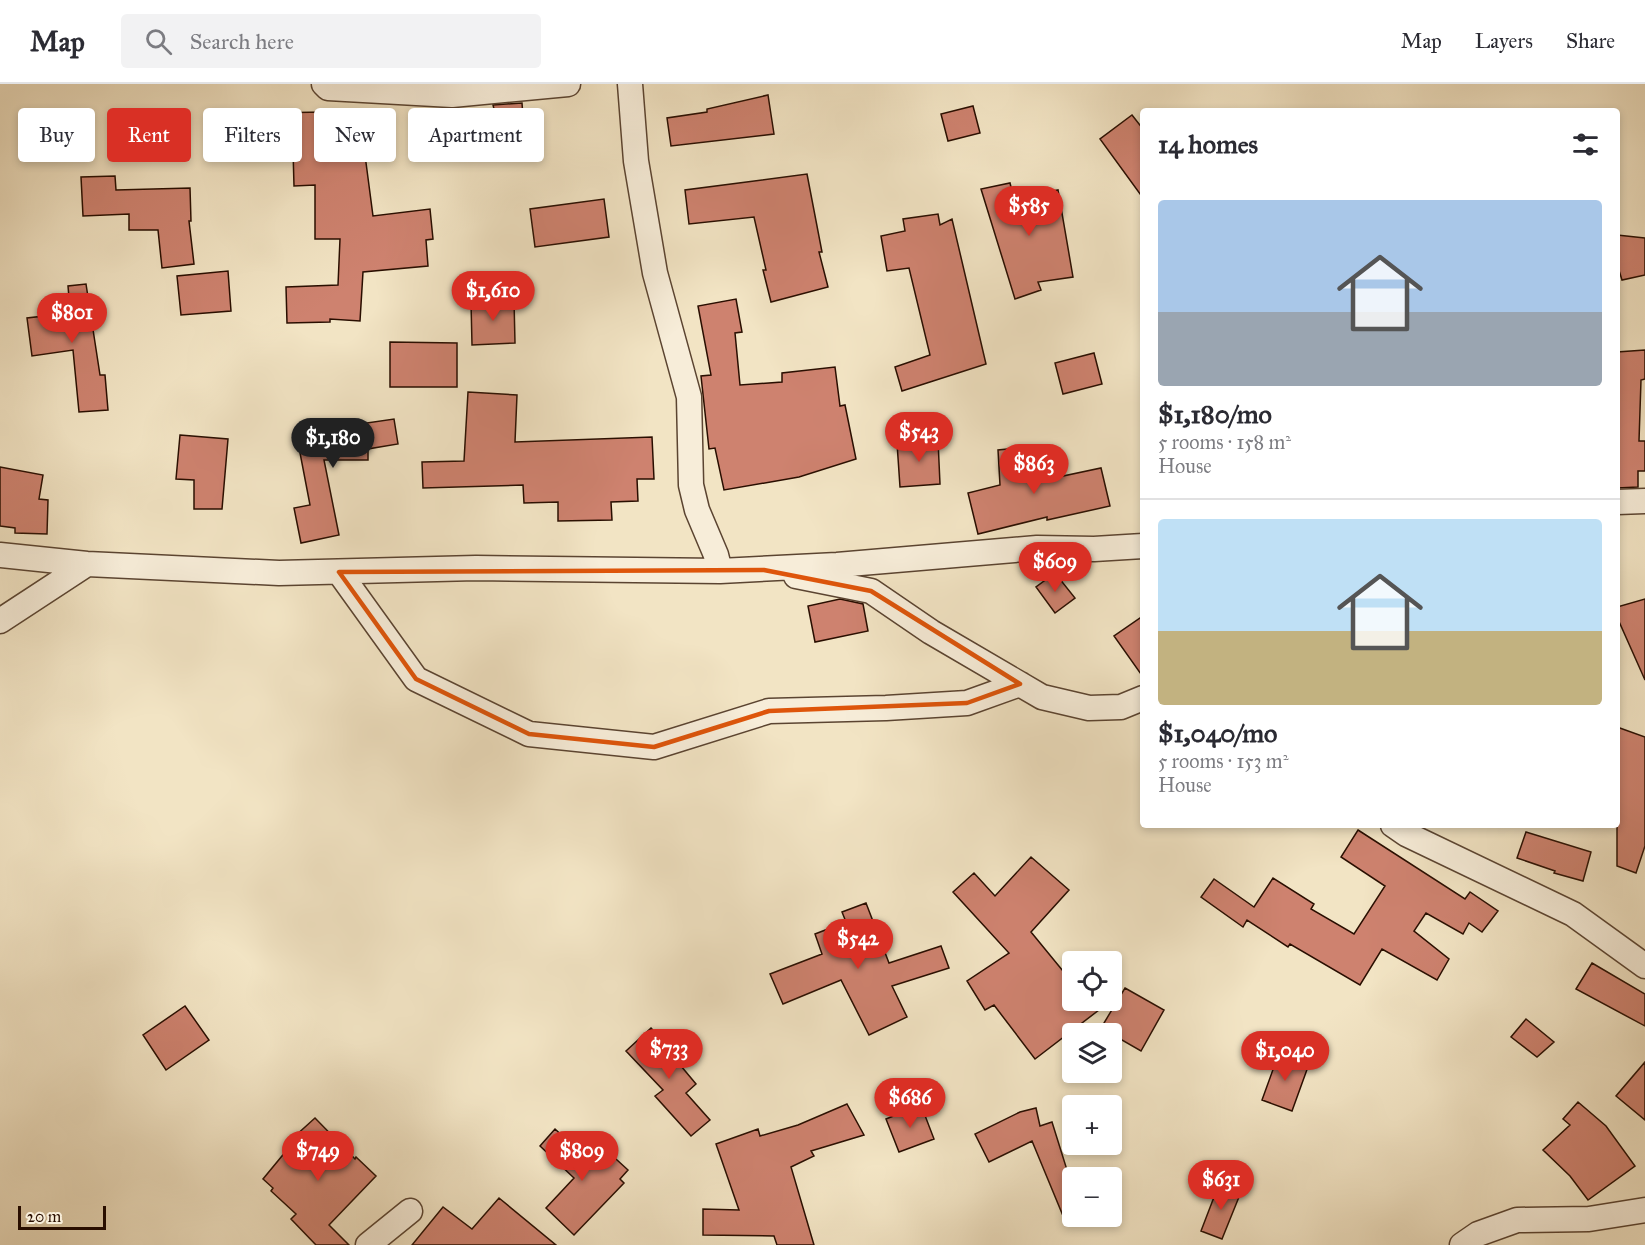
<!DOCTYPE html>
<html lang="en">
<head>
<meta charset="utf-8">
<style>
	body { margin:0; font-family:"IM FELL Great Primer",serif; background:#f2f2f3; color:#2b2b33; height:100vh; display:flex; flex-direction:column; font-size:22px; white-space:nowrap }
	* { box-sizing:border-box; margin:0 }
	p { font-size:20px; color:#7c7c81 }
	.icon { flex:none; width:33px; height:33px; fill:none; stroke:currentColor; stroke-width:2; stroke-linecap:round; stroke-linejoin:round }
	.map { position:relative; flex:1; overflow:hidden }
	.side { position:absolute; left:1140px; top:24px; width:480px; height:720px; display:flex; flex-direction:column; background:#fff; border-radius:6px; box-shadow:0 3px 9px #0003 }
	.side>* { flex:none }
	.guide { position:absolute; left:18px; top:24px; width:570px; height:54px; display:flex; gap:12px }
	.buttons { position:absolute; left:1062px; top:867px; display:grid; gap:12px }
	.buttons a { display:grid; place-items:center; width:60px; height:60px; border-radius:6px; background:#fff; box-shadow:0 3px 9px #0003; font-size:30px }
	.scale { position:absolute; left:18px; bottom:15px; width:88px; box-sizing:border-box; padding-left:6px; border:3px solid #290e00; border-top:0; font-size:16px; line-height:21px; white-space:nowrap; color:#290e00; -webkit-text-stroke:4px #f7edd9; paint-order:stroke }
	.price { position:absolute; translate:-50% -51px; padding:0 14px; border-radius:21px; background:#d93025; color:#fff; font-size:20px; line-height:39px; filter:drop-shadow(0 2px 3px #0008) }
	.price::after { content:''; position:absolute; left:50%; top:36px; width:18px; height:14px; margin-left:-9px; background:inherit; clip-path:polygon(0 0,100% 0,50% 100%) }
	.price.on { background:#222; color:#fff }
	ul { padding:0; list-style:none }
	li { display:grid; align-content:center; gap:12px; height:318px; padding:0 18px }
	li+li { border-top:2px solid #e1e1e2 }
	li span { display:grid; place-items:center; height:186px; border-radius:6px; color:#555 }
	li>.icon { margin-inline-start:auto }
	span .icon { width:108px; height:108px; fill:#fffc; stroke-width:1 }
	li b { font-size:26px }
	h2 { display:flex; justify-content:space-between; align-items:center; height:72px; padding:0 18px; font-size:26px }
	.tag { padding:0 21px; border-radius:6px; background:#fff; box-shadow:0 3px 9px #0003; font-size:21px; line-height:54px }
	.tag.on { background:#d93025; color:#fff }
	header { display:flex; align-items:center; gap:36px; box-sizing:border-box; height:84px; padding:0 30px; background:#fff; border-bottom:2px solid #e1e1e2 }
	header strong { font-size:28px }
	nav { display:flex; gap:33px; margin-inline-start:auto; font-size:21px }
	.search { width:420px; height:54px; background:#f2f2f3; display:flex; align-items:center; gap:15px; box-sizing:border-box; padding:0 21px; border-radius:6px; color:#7c7c81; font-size:22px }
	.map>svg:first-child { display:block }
	.building { fill:#ce826f; stroke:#290e00; stroke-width:1.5 }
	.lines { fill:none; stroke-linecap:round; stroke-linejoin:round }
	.minor-casing { stroke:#5b4431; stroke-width:27 }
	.minor { stroke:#f7edd9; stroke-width:24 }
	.marked { fill:none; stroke:#de550b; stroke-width:4.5; stroke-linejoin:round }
</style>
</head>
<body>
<header>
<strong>Map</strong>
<div class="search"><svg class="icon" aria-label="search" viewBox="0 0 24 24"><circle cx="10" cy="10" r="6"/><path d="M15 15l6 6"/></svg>Search here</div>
<nav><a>Map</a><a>Layers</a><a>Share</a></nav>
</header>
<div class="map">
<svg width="1645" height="1161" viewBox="0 0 1645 1161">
	<rect width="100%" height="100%" fill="#f2e4c4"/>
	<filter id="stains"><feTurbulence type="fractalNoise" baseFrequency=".00333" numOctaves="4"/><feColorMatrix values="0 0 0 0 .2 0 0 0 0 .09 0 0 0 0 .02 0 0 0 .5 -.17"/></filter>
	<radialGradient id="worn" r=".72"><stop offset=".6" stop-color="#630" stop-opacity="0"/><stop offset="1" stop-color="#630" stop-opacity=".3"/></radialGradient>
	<path class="building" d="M 768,11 L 774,50 L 671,62 L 667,34 L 707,28 L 707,25 Z
		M 522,19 L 525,59 L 484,64 L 485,70 L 451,72 L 449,27 L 494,25 L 493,21 Z
		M 973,22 L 980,49 L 948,57 L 941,30 Z
		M 325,28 L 325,39 L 365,39 L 365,71 L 373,132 L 430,125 L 433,155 L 426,156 L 428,182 L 363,188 L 360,237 L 330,235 L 330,238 L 287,239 L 286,203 L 338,201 L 340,155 L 315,155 L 315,101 L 294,102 L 293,66 L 267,66 L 266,29 Z
		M 1132,31 L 1143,45 L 1143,114 L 1100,55 Z
		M 807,90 L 822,168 L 819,168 L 828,203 L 771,218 L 763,186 L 766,186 L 754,133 L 689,140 L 685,106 Z
		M 115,92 L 116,106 L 190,104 L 191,137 L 189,137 L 194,180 L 162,184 L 158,146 L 129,146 L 129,130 L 83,132 L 81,93 Z
		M 1010,99 L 1014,115 L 1058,106 L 1073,193 L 1038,198 L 1041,206 L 1015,215 L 981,105 Z
		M 604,115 L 609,153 L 535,163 L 530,125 Z
		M 938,130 L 940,141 L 952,135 L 986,280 L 902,307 L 895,283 L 930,271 L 909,184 L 887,187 L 881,152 L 905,147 L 903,135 Z
		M 1617,151 L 1645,154 L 1645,191 L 1622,196 L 1617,180 Z
		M 228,187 L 231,227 L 181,231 L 177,192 Z
		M 86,200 L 100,291 L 105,291 L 108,326 L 79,328 L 73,266 L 32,272 L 27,234 L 44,232 L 42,217 L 69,214 L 68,202 Z
		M 736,215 L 742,248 L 735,249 L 740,301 L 782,298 L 782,289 L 835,283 L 840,322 L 845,321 L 856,375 L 799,393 L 724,406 L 715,364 L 709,365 L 701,292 L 711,291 L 698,222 Z
		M 514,216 L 515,259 L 472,261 L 471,218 Z
		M 390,258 L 457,259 L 457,303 L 390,303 Z
		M 1645,266 L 1645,295 L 1641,296 L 1639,357 L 1645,357 L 1645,387 L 1638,387 L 1638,403 L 1617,404 L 1617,268 Z
		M 1094,269 L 1102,300 L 1063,310 L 1055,279 Z
		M 468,308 L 517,311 L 515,358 L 652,353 L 654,395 L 637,395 L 638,417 L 611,418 L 612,436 L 558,437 L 558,418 L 524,419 L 523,401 L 423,404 L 422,378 L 464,377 Z
		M 394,335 L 398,360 L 368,365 L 368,376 L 324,376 L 339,451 L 301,459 L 294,424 L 310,421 L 296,348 L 335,345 L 335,341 L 353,341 Z
		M 180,351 L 228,355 L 222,425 L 194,425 L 194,396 L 176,395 Z
		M 938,356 L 940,400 L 900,403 L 897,359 Z
		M 1028,363 L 1030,399 L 1101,384 L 1110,422 L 1047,436 L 1047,433 L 978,450 L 968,409 L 1000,401 L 998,366 Z
		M 0,383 L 43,391 L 39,415 L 48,416 L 47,450 L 15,449 L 15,444 L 0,442 Z
		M 1055,489 L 1075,514 L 1055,529 L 1036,503 Z
		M 840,515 L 863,520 L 868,547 L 815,558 L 808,522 Z
		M 1645,515 L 1645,596 L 1617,533 L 1617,523 Z
		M 1143,532 L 1143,593 L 1114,552 Z
		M 1617,643 L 1645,653 L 1645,762 L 1636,789 L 1617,782 Z
		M 1358,746 L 1465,815 L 1470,808 L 1498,827 L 1482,848 L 1469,839 L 1463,850 L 1426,829 L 1414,847 L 1449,875 L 1437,896 L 1382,865 L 1360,901 L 1290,860 L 1288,863 L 1247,836 L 1243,843 L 1201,813 L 1214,795 L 1254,823 L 1273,794 L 1314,820 L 1311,825 L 1354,850 L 1385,802 L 1341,773 Z
		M 1526,748 L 1591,768 L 1583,797 L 1554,789 L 1555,787 L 1517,774 Z
		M 1031,773 L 1069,806 L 1031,848 L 1072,898 L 1072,916 L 1112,916 L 1035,975 L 994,921 L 985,926 L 967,897 L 1009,869 L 953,808 L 974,789 L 995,812 Z
		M 866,819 L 889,879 L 941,862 L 949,884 L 892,902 L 907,933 L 869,951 L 841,896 L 783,920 L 770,890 L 822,870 L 815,850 L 846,838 L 842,828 Z
		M 1592,879 L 1645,910 L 1645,942 L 1576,905 Z
		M 1125,904 L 1164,926 L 1141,967 L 1101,944 Z
		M 185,922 L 209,956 L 166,986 L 143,951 Z
		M 1526,935 L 1554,958 L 1537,973 L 1511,953 Z
		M 651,944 L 673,968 L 671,970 L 696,1000 L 686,1009 L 710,1036 L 691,1052 L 655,1012 L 663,1006 L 626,967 Z
		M 1279,969 L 1309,980 L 1292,1027 L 1262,1016 Z
		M 1645,978 L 1645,1036 L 1616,1012 Z
		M 1578,1018 L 1606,1042 L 1635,1082 L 1588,1116 L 1570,1092 L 1543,1066 L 1570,1041 L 1563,1035 Z
		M 847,1020 L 864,1051 L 811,1067 L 814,1072 L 791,1083 L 814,1161 L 777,1161 L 774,1152 L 703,1151 L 703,1125 L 739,1126 L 716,1060 L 758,1045 L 760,1052 L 798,1041 Z
		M 921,1021 L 934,1055 L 899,1068 L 886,1035 Z
		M 1036,1024 L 1040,1042 L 1052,1038 L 1072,1102 L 1072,1132 L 1082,1133 L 1066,1139 L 1032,1057 L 989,1078 L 975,1050 L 1020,1028 Z
		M 315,1034 L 355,1075 L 356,1073 L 376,1092 L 329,1141 L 349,1161 L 316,1161 L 291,1135 L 296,1130 L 271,1107 L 273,1104 L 263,1095 L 296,1055 L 294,1053 Z
		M 555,1045 L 592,1079 L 605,1065 L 628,1086 L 620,1095 L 624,1099 L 574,1151 L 546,1124 L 574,1094 L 540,1062 Z
		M 1219,1100 L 1241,1108 L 1222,1155 L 1201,1147 Z
		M 499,1114 L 556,1161 L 412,1161 L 443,1123 L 472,1145 Z"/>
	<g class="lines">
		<defs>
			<path id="minor" d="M 324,0 L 328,4 L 452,11 L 568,0
				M 630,0 L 636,77 L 655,189 L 689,313 L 691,401 L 697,426 L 716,471 L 720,487
				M 1617,418 L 1645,417
				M 0,471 L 87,480 L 279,489 L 476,484 L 720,487 L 837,481 L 1037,464 L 1094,465 L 1143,462
				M 339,488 L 416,595 L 529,650 L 654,663 L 769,627 L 886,624 L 967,619 L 1020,600
				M 796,492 L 871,507 L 931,548 L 1042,613 L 1089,624 L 1121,623 L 1143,614
				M 0,537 L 87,480
				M 1393,741 L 1406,750 L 1573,830 L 1645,882
				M 368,1161 L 410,1127
				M 1462,1161 L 1478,1150 L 1517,1136 L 1589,1135 L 1645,1126"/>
		</defs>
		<use href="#minor" class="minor-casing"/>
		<use href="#minor" class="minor"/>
	</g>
	<path class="marked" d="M 764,486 L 871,507 L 1020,600 L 967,619 L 769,627 L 654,663 L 529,650 L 416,595 L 339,488 Z"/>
	<rect width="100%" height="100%" filter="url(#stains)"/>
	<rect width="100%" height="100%" fill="url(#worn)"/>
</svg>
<div class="buttons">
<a><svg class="icon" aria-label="locate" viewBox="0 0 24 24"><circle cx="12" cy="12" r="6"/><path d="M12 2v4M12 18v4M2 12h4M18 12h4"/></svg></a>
<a><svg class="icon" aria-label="layers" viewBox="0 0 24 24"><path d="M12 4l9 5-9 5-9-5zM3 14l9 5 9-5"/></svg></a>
<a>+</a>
<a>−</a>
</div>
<div class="scale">20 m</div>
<b class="price" style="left:1029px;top:153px">$585</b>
<b class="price" style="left:493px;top:238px">$1,610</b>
<b class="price" style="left:72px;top:260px">$801</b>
<b class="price" style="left:919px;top:379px">$543</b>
<b class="price on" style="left:333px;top:385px">$1,180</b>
<b class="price" style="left:1034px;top:411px">$863</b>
<b class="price" style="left:1055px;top:509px">$609</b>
<b class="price" style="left:858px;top:886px">$542</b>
<b class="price" style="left:669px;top:996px">$733</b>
<b class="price" style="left:1285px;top:998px">$1,040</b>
<b class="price" style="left:910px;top:1045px">$686</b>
<b class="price" style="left:318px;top:1098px">$749</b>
<b class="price" style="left:582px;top:1098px">$809</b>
<b class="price" style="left:1221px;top:1127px">$631</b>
<div class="guide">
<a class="tag">Buy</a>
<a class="tag on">Rent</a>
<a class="tag">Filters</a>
<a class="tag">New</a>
<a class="tag">Apartment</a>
</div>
<section class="side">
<h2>14 homes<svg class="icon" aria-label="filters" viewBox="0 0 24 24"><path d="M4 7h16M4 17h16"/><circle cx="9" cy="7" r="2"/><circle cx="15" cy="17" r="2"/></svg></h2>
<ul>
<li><span style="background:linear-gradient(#a9c7e8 60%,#9aa5b1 0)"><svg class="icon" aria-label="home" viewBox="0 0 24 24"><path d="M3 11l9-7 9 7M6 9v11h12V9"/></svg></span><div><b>$1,180/mo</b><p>5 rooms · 158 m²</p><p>House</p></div></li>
<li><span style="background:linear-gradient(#bfe0f5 60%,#c2b280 0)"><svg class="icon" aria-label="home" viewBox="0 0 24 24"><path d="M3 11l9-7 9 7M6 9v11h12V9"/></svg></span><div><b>$1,040/mo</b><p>5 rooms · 153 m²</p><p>House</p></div></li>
</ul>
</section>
</div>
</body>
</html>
